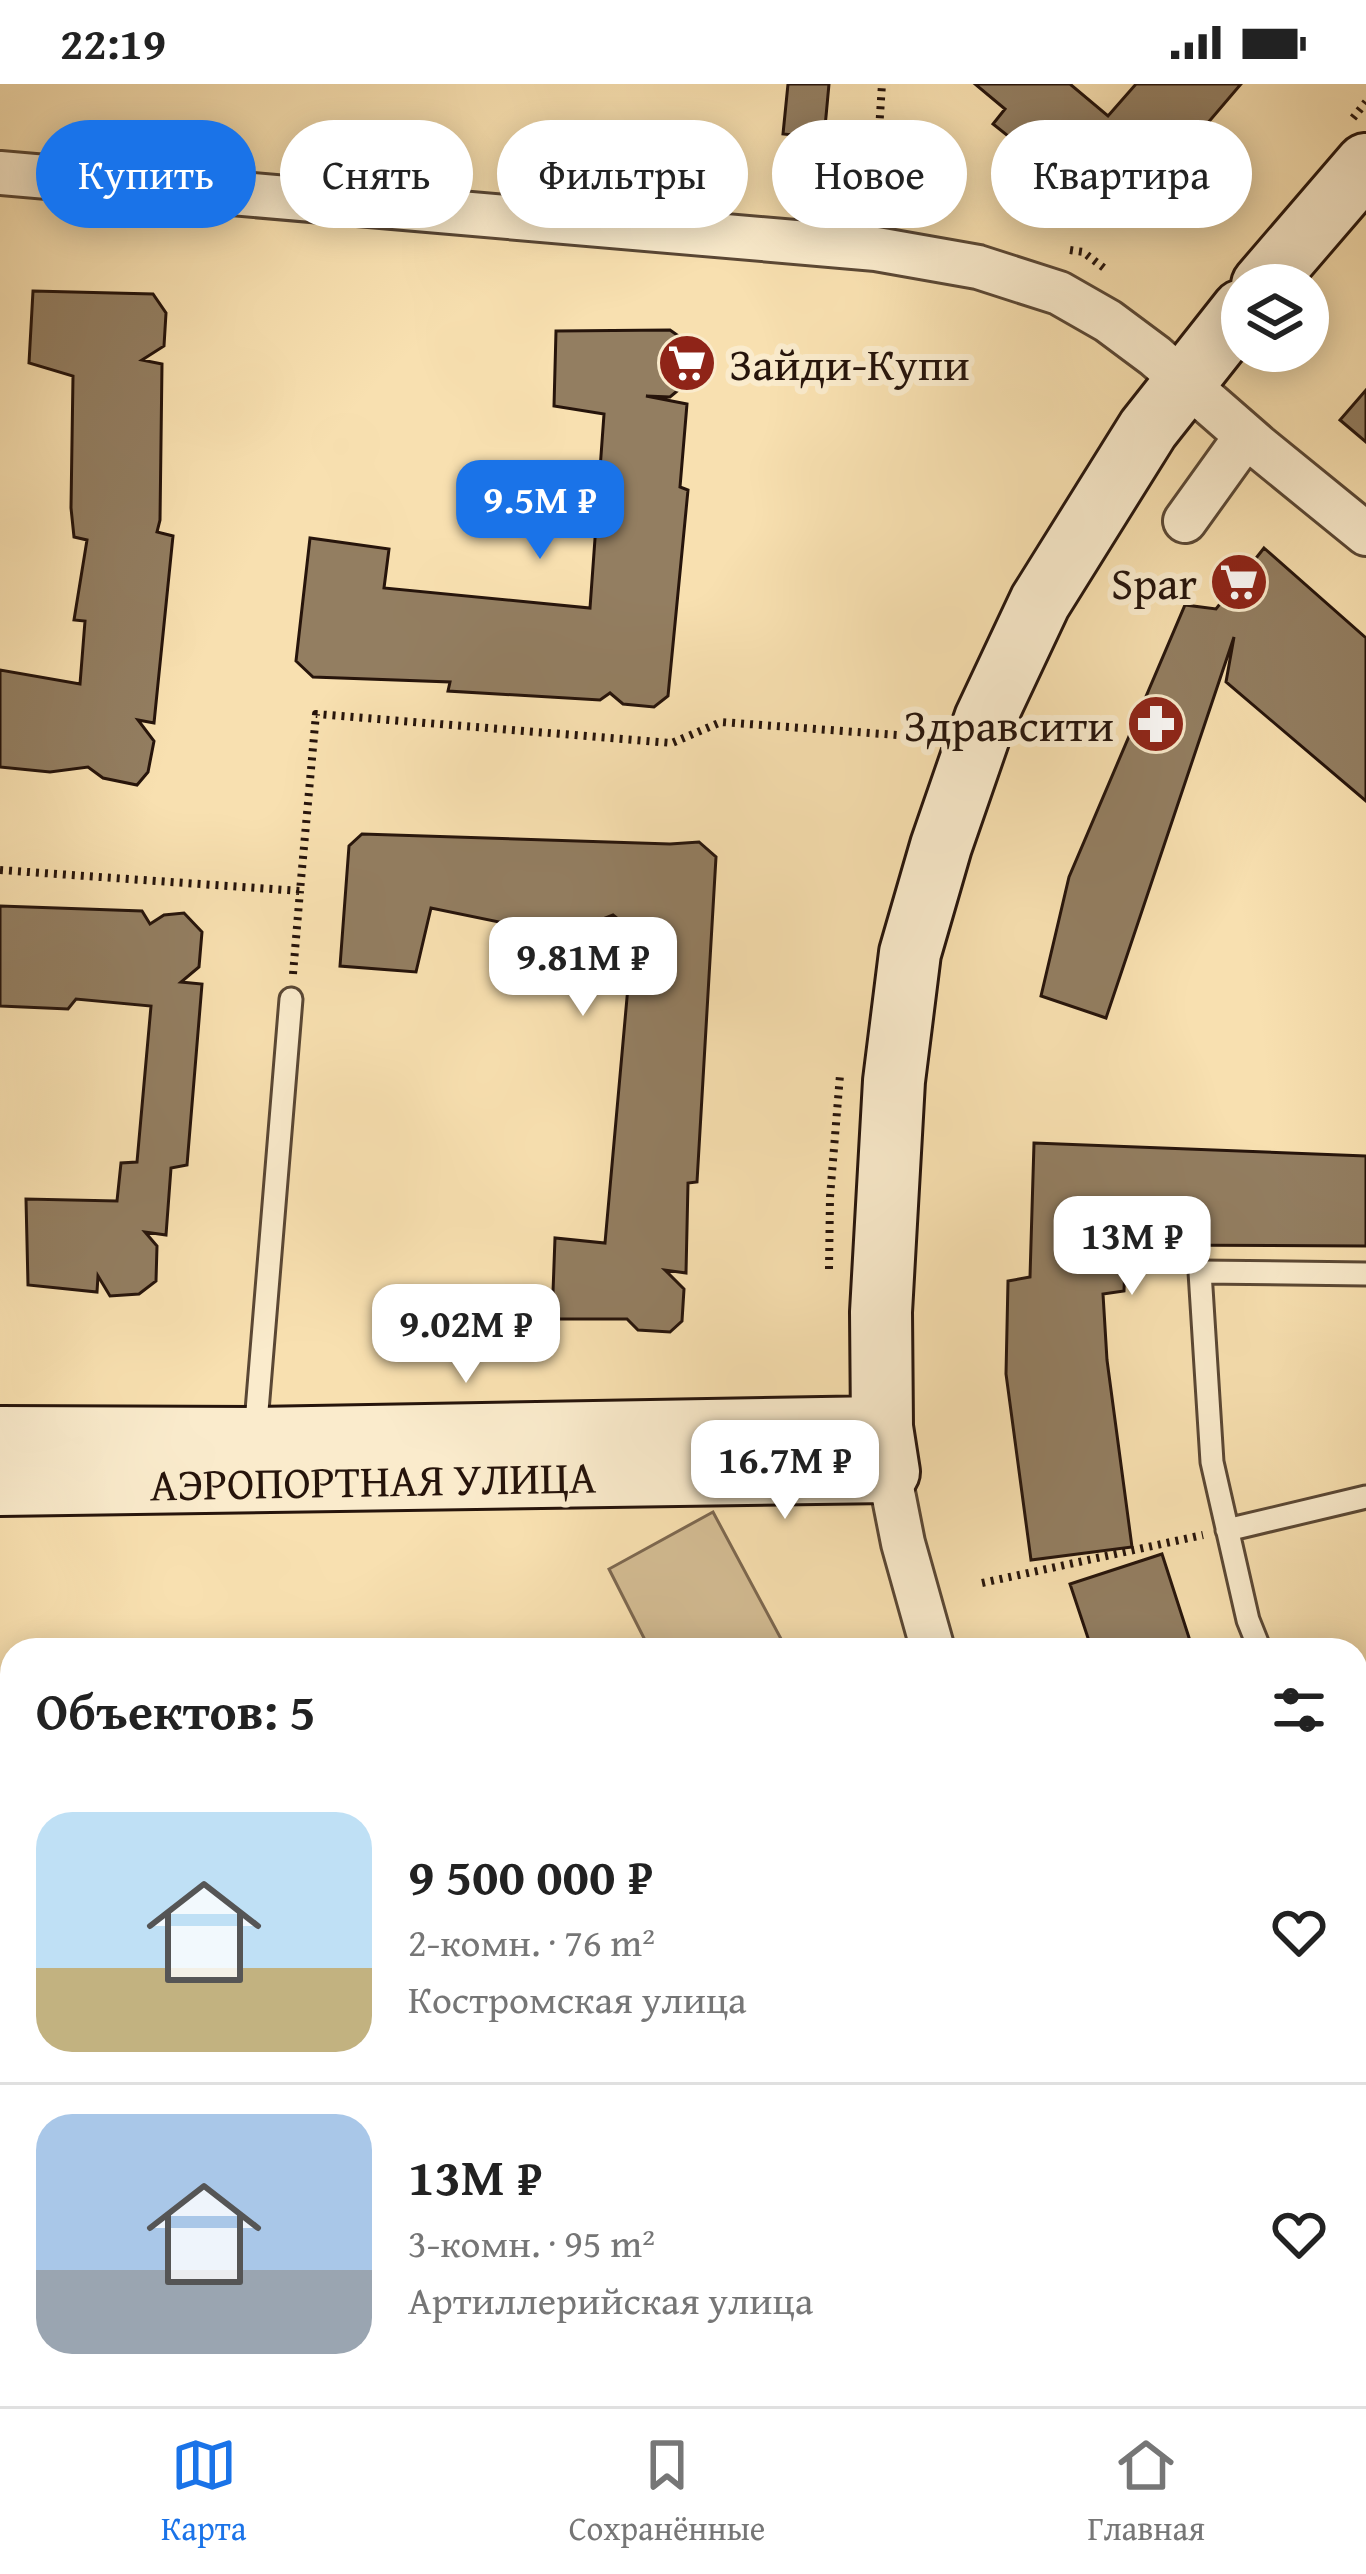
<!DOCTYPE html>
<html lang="ru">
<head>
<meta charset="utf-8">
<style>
	body { margin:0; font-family:"Gentium Book Plus",serif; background:#f2f2f2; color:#222; height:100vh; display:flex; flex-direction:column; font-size:45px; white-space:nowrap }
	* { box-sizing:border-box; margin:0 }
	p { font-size:39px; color:#767676 }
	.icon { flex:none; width:66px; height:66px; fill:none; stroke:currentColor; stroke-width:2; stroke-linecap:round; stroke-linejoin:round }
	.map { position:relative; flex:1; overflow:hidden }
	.drawer { position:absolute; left:0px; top:1554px; width:1368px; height:768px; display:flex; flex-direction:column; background:#fff; border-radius:36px 36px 0 0; box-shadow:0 6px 30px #0003 }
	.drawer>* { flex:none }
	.guide { position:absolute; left:36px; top:36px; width:1296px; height:108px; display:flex; gap:24px }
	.controls { position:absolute; left:1221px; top:180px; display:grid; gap:24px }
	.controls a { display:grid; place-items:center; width:108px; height:108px; border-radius:50%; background:#fff; box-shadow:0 6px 30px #0003; font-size:60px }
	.price { position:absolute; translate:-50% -102px; padding:0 27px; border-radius:24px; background:#fff; color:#222; font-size:39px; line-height:78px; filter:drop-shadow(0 3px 6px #0008) }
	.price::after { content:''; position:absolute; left:50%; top:72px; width:36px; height:27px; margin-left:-18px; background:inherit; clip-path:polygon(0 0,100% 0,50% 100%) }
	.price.active { background:#1a73e8; color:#fff }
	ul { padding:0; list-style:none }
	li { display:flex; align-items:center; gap:36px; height:300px; padding:0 36px }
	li+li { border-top:3px solid #e0e0e0 }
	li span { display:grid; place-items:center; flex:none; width:336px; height:240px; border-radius:36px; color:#555 }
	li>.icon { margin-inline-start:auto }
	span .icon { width:144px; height:144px; fill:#fffc; stroke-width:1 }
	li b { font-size:51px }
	h2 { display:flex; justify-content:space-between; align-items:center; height:144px; padding:0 36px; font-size:51px }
	.pill { padding:0 42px; border-radius:54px; background:#fff; box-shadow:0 6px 30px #0003; font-size:42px; line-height:108px }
	.pill.active { background:#1a73e8; color:#fff }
	.status { display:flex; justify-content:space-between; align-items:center; height:84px; padding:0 60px; background:#fff; direction:ltr }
	.status svg { height:33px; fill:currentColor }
	.menu { display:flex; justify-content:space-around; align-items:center; height:168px; border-top:3px solid #e0e0e0; background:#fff; font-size:33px; color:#767676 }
	.menu a { display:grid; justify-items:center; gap:6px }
	.menu .active { color:#1a73e8 }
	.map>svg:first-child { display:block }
	.green { fill:#d4bd94; stroke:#7d6850; stroke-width:3 }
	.building { fill:#937e61; stroke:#26140b; stroke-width:3 }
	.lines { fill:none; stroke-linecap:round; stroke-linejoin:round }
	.lane-casing { stroke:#5a4734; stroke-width:27 }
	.street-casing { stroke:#5a4734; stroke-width:48 }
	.secondary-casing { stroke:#26140b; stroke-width:66 }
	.path { stroke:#26140b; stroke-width:8; stroke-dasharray:3 6; stroke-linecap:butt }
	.lane { stroke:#faebcc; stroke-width:21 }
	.street { stroke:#faebcc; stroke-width:42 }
	.secondary { stroke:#faebcc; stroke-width:60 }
	.labels { text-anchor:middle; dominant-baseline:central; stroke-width:12; stroke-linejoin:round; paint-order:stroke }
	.poi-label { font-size:45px; fill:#26140b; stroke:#faebcc; text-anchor:end }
	.street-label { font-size:45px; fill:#26140b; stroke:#faebcc }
</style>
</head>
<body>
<div class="status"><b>22:19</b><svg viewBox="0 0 49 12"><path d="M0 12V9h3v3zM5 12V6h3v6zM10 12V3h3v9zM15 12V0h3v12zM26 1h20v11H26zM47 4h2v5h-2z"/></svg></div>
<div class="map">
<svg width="1366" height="2322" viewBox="0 0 1366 2322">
	<rect width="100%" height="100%" fill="#f8e0b0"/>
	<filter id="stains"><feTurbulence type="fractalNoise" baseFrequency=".00167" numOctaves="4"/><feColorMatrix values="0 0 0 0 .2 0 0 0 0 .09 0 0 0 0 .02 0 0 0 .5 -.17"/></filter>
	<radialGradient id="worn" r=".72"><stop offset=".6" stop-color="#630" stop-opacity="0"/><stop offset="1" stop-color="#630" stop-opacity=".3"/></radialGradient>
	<path class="green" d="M 713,1428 L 787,1566 L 650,1566 L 609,1485 Z"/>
	<path class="building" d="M 788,0 L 829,0 L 824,54 L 783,50 Z
		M 975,0 L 1070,0 L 1108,32 L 1136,0 L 1241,0 L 1189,61 L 1173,48 L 1127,103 L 1117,94 L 1102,114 L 1078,100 L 1067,114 L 1046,97 L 1051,86 L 993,40 L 1005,25 Z
		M 33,207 L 153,210 L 166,229 L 164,262 L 142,276 L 162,280 L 160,436 L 157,448 L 173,452 L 154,639 L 138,636 L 154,657 L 148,688 L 137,701 L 103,694 L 88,683 L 50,688 L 0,683 L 0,586 L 80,600 L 85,537 L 74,536 L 87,456 L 74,453 L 71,424 L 73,292 L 29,279 Z
		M 670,246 L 687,258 L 688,298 L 670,313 L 646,312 L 687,320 L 680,403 L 688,406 L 668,612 L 654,623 L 623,620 L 610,609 L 600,616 L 448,607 L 450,598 L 313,593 L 296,577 L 310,454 L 389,465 L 384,504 L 590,524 L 604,330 L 554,322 L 556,247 Z
		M 1366,306 L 1366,358 L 1340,336 Z
		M 1264,464 L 1366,554 L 1366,717 L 1226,598 L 1234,553 L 1106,934 L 1041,912 L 1069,793 L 1185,521 L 1216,525 Z
		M 362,750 L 670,760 L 699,758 L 716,773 L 697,1098 L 688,1099 L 686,1189 L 665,1186 L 684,1205 L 682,1237 L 670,1248 L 638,1246 L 627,1235 L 552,1235 L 555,1154 L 605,1159 L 633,847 L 613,831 L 562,851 L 431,824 L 416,888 L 340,882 L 349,762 Z
		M 0,822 L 142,827 L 150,840 L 164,831 L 184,829 L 202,848 L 199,883 L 181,898 L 202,900 L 187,1081 L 171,1084 L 166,1151 L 145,1148 L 157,1162 L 156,1197 L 139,1210 L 110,1212 L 98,1192 L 97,1208 L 28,1201 L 26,1115 L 117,1117 L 121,1079 L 137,1078 L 151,922 L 76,915 L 68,925 L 0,922 Z
		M 1034,1059 L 1366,1072 L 1366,1162 L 1145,1161 L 1141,1141 L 1126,1146 L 1124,1207 L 1103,1210 L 1107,1276 L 1132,1463 L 1031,1476 L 1006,1290 L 1008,1197 L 1030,1193 Z
		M 1162,1470 L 1193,1566 L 1092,1566 L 1070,1500 Z
		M 12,1748 L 12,1831 L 0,1836 L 0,1754 Z
		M 1356,1871 L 1366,1886 L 1366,1955 L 1356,1961 Z
		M 12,1919 L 12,2012 L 0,2018 L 0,1924 Z
		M 12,2085 L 12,2179 L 0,2185 L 0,2091 Z
		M 12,2237 L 12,2310 L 60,2310 L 37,2322 L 0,2322 L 0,2244 Z
		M 197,2310 L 357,2310 L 335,2322 L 175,2322 Z
		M 628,2310 L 692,2310 L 698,2322 L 634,2322 Z
		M 1196,2310 L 1283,2310 L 1290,2322 L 1174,2322 Z"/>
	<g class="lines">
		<defs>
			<path id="lane" d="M 255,1351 L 291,915
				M 1227,1446 L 1366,1413
				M 1260,1566 L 1248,1536 L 1212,1378 L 1200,1188 L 1366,1190
				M 1356,1770 L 1366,1789"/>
			<path id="street" d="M 0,89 L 876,165 L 978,183 L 1059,209 L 1108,237 L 1155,272 L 1258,362 L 1366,450
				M 1185,437 L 1246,352
				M 889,1388 L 903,1459 L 933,1566
				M 1356,2215 L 1366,2223"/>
			<path id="secondary" d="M 1262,201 L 1366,80
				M 0,1353 L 255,1354 L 882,1343
				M 0,1401 L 889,1388 L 882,1343 L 881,1228 L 894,997 L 910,869 L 941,762 L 985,635 L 1040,518 L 1148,345 L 1242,226"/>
		</defs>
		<use href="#lane" class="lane-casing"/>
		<use href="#street" class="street-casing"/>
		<use href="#secondary" class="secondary-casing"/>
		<path class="path" d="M 1353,34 L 1366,18
			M 874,124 L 882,0
			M 1070,166 L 1083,168 L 1104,184
			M 0,786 L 300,807 L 316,630 L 672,659 L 721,638 L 924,653
			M 293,890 L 300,807
			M 829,1185 L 830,1113 L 840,991
			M 982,1499 L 1203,1451
			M 1356,2009 L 1366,2000"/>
		<use href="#lane" class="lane"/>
		<use href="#street" class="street"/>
		<use href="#secondary" class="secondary"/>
	</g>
	<defs>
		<symbol id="supermarket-disc" viewBox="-11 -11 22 22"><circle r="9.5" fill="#8f2418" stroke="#faebcc"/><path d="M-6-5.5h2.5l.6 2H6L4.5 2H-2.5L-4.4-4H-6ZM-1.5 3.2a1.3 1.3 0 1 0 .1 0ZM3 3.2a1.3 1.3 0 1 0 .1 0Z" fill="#fff"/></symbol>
		<symbol id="pharmacy-disc" viewBox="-11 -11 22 22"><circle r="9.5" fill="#8f2418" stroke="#faebcc"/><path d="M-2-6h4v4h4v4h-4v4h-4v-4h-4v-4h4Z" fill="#fff"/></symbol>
	</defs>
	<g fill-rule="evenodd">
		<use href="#supermarket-disc" x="654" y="246" width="66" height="66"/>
		<use href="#supermarket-disc" x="1206" y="465" width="66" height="66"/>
		<use href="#pharmacy-disc" x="1123" y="607" width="66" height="66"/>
	</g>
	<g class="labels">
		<g class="poi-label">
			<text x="729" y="279" text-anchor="start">Зайди-Купи</text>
			<text x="1197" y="498">Spar</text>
			<text x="1114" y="640">Здравсити</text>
		</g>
		<g class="street-label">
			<text transform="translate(373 1396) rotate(-1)">АЭРОПОРТНАЯ УЛИЦА</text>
		</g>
	</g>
	<rect width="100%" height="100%" filter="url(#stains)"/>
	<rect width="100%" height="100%" fill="url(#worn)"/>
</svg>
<div class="controls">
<a><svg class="icon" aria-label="layers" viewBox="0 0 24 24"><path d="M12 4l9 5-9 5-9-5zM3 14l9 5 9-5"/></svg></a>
</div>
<b class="price active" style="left:540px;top:478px">9.5M ₽</b>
<b class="price" style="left:583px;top:935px">9.81M ₽</b>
<b class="price" style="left:1132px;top:1214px">13M ₽</b>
<b class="price" style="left:466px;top:1302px">9.02M ₽</b>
<b class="price" style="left:785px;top:1438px">16.7M ₽</b>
<div class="guide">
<a class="pill active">Купить</a>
<a class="pill">Снять</a>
<a class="pill">Фильтры</a>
<a class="pill">Новое</a>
<a class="pill">Квартира</a>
</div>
<section class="drawer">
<h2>Объектов: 5<svg class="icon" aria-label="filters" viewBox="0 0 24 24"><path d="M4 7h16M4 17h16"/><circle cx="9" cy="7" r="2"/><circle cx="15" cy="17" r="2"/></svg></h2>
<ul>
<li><span style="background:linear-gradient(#bfe0f5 65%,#c2b280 0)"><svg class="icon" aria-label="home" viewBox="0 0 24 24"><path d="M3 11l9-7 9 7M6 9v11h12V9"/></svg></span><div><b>9 500 000 ₽</b><p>2-комн. · 76 m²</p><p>Костромская улица</p></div><svg class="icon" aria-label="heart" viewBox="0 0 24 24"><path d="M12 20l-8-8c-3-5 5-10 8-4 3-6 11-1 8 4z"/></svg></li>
<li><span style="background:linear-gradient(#a9c7e8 65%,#9aa5b1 0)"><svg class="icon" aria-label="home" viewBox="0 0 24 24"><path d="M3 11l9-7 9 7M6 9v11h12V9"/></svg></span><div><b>13M ₽</b><p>3-комн. · 95 m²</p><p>Артиллерийская улица</p></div><svg class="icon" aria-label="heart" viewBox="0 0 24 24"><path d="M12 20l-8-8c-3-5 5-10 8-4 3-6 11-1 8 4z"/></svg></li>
</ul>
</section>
</div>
<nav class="menu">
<a class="active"><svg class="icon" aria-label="map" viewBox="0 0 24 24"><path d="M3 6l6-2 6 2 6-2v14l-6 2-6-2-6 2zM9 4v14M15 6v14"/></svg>Карта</a>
<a><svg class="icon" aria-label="saved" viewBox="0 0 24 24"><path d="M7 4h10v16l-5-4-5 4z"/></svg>Сохранённые</a>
<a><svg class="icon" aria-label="home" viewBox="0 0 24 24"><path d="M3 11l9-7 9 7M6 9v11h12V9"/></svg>Главная</a>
</nav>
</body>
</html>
